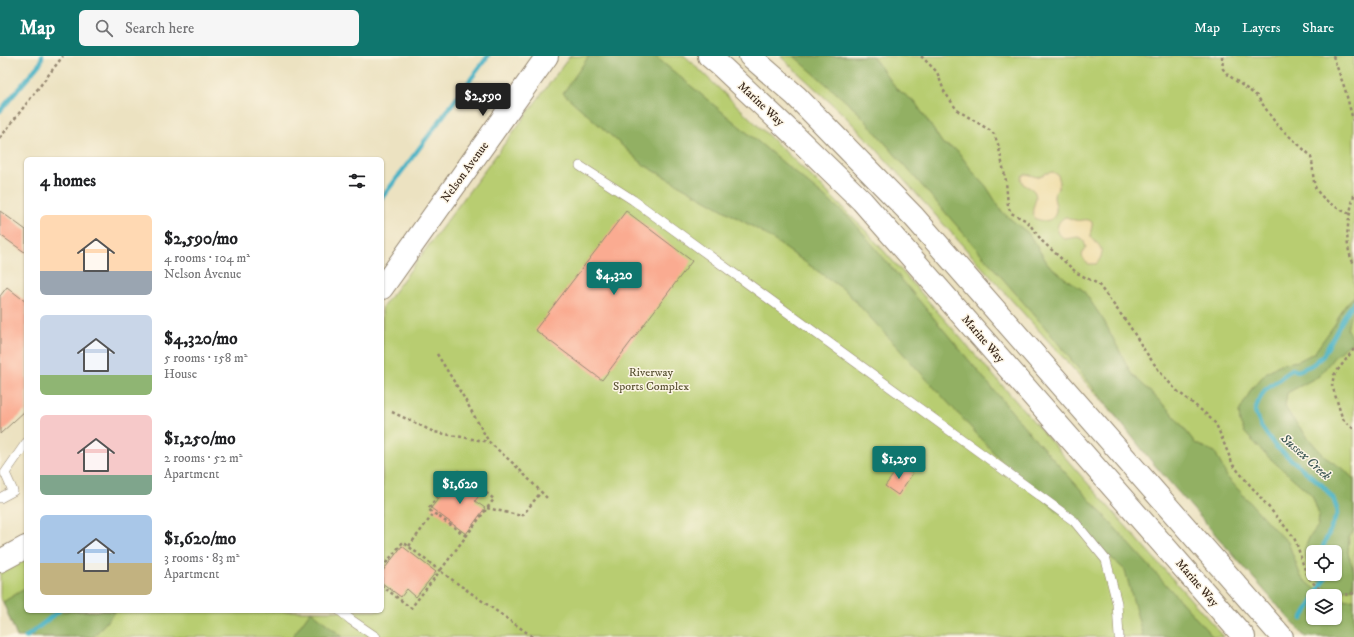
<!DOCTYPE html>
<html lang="en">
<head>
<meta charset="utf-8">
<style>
	body { margin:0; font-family:"IM FELL DW Pica",serif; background:#f6f6f6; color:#202124; height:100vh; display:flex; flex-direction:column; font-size:15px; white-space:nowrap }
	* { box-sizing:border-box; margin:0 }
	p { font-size:13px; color:#757577 }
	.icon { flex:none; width:22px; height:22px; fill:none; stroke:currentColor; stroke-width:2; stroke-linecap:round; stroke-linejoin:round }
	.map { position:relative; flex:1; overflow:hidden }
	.sheet { position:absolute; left:24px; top:101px; width:360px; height:456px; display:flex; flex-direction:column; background:#fff; border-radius:6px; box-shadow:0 1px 3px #0004 }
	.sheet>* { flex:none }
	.tools { position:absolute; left:1306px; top:489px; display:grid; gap:8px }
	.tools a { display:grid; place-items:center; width:36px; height:36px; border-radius:6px; background:#fff; box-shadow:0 1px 3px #0004; font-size:20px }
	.price { position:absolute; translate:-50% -34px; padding:0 9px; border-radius:4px; background:#0f766e; color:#fff; font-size:13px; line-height:26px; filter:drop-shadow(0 1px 2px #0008) }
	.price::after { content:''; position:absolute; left:50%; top:24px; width:12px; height:9px; margin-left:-6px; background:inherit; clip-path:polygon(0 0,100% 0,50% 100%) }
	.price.current { background:#222; color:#fff }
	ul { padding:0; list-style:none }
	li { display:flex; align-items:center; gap:12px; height:100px; padding:0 16px }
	li span { display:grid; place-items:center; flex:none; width:112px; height:80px; border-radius:6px; color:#555 }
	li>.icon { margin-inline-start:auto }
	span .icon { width:48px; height:48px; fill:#fffc; stroke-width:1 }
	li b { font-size:17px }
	h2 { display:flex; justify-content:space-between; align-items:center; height:48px; padding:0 16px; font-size:17px }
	header { display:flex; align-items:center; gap:24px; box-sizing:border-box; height:56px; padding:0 20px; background:#0f766e; color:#fff }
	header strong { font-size:19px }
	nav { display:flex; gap:22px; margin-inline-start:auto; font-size:14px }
	.search { width:280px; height:36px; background:#f6f6f6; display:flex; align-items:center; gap:10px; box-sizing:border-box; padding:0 14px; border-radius:6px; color:#757577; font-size:15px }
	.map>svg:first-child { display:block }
	.green { fill:#b8cd71; stroke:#7a7c48; fill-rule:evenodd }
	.forest { fill:#92b063; stroke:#666d40 }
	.sand { fill:#eeda9e; stroke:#94825e }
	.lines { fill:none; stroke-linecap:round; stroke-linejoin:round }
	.stream { stroke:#48b2c5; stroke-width:4.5 }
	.building { fill:#faab91 }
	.service-casing { stroke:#948670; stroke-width:10 }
	.tertiary-casing { stroke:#948670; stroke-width:24 }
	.primary-casing { stroke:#948670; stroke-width:24 }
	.path { stroke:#948670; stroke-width:2.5; stroke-dasharray:3 3; stroke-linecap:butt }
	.service { stroke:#fff; stroke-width:9 }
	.tertiary { stroke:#fff; stroke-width:22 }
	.primary { stroke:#fff; stroke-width:22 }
	.labels { text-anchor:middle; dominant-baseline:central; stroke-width:3; stroke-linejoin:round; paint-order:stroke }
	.street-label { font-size:12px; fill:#3b2a1e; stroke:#fcf5e5 }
	.park-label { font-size:12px; fill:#5a5333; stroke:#fcf5e5 }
	.water-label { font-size:13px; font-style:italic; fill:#405a58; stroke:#fcf5e5 }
</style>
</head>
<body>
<header>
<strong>Map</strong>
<div class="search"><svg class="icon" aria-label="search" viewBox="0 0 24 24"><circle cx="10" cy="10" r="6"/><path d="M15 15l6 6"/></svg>Search here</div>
<nav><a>Map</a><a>Layers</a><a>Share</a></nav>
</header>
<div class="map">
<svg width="1354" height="581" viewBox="0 0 1354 581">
	<rect width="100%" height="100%" fill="#fcf5e5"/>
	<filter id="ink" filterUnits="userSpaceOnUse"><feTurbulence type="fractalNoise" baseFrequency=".025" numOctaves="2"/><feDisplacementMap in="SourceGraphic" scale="8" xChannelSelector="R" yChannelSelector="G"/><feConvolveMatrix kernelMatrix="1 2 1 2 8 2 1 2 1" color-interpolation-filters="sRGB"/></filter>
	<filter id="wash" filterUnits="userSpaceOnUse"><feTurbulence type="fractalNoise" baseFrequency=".012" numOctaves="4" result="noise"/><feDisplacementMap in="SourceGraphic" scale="16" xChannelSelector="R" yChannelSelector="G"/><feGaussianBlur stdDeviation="0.9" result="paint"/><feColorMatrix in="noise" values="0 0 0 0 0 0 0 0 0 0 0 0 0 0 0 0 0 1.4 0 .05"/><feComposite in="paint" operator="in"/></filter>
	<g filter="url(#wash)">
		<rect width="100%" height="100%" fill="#ece2c1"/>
		<path class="green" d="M 570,0 L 685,0 L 817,126 L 866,175 L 916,231 L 1083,422 L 1224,581 L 32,581 L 0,542 L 0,515 L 26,502 L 26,555 L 382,555 L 382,252 Z
			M 780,0 L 1354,0 L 1354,581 L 1292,557 L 869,85 L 845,60 ZM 1313,496 L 1335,496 L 1335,518 L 1313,518 ZM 1313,540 L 1335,540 L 1335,562 L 1313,562 Z"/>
		<path class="forest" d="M 589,0 L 655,0 L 851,163 L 1028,375 L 1213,581 L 1143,581 L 1125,514 L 1005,409 L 846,235 L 762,176 L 644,109 L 563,37 Z
			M 794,0 L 872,0 L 897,33 L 915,46 L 943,88 L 957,94 L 973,116 L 986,130 L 1003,157 L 1028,177 L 1048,208 L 1066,223 L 1083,234 L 1104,265 L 1131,317 L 1172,357 L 1196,388 L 1215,396 L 1227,421 L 1273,472 L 1288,486 L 1301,521 L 1324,540 L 1313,540 L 1313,562 L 1335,562 L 1335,545 L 1354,543 L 1354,581 L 1305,581 L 1152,406 L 1050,277 L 858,56 Z
			M 1354,240 L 1354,256 L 1350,261 L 1347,274 L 1353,282 L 1351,288 L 1345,291 L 1335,300 L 1319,320 L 1287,337 L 1285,351 L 1292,362 L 1316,391 L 1329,404 L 1345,414 L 1354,424 L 1354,474 L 1349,482 L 1348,497 L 1354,515 L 1353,532 C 1331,537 1327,538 1314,518 L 1335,518 L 1335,496 L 1313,496 L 1313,517 L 1307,507 L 1304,494 L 1309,482 L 1318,470 L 1319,459 L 1312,439 L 1264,397 L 1245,377 L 1240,367 L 1239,356 L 1252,332 L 1267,316 L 1280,308 L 1298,305 L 1314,297 L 1335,268 L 1344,251 Z
			M 26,532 L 26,555 L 116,555 L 93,581 L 17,581 L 3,546 Z
			M 311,555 L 343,581 L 292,581 Z"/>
		<path class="sand" d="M 1053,116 L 1058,119 L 1060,126 C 1059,132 1054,136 1054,141 C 1054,145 1057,150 1056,154 C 1055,167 1042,166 1034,162 C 1029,151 1040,144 1034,135 C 1032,132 1026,130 1023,128 L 1021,123 L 1023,119 L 1026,118 L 1037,121 L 1047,117 Z
			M 1065,161 C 1069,161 1071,164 1075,164 C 1082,166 1086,161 1092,166 C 1093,171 1089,177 1091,182 C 1093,185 1096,186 1098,188 C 1104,195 1102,202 1096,208 L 1089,208 L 1084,205 L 1082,199 L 1086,191 L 1083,183 L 1078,181 L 1065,183 C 1055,177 1055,167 1065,161 Z"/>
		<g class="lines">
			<path class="stream" d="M 0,55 L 41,6 L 42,0
				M 382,142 L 488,0
				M 1323,496 L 1322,493 L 1338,456 L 1333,442 L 1322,429 L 1275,390 L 1261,370 L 1255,356 L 1258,346 L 1265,334 L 1292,313 L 1298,315 L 1312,309 L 1323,300 L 1347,256 L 1354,247
				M 1315,540 L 1328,518
				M 1302,563 L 1313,544
				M 26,581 L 59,555"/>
		</g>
		<g id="blocks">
			<path class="building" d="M 0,155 L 26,174 L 26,197 L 0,179 Z
				M 626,155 L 692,205 L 602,324 L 535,274 Z
				M 7,231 L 26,246 L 26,354 L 0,378 L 0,240 Z
				M 901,408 L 913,417 L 898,439 L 885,430 Z
				M 457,419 L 481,437 L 475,445 L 485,452 L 466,478 L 431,452 Z
				M 402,490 L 436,516 L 416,541 L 407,533 L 401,541 L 382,527 L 382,516 Z"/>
		</g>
	</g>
	<g filter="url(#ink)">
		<use href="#blocks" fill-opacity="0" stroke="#948670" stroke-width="1"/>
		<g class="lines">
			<defs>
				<path id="service" d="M 580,110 L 633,144 L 1074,465 L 1106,504 L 1117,547 L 1119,581
					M 0,442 L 13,435 L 5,417 L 26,387
					M 340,555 L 351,564 L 376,581"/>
				<path id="tertiary" d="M 382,232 L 547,0
					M 0,505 L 26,491"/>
				<path id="primary" d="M 709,0 L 723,12 L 793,78 L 862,145 L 1244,581
					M 750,0 L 796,40 L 914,161 L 1282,581"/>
			</defs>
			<use href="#service" class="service-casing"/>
			<use href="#tertiary" class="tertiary-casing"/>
			<use href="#primary" class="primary-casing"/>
			<path class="path" d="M 921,0 L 937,16 L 944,35 L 957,54 L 991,75 L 994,78 L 998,88 L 1006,125 L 1008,150 L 1011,157 L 1027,165 L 1042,185 L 1077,217 L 1098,228 L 1129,269 L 1145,295 L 1160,316 L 1176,334 L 1206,358 L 1216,368 L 1233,409 L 1293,480 C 1299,491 1301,505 1306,516 C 1315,535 1334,543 1354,537
				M 1222,0 L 1223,13 L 1228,19 L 1257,40 L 1277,69 L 1310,99 C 1314,108 1312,116 1314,126 C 1315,140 1337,153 1350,158
				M 1333,0 L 1345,33 L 1354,68
				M 0,82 L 63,0
				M 1354,139 C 1349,160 1342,188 1354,208
				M 1354,293 L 1334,319 L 1332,329 L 1342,361 L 1345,366 L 1354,373
				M 437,298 L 463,340 L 489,386
				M 392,356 L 434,376 L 489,386 L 515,409 L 547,442
				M 487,452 L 522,460 L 541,436
				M 466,480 L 428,453 L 457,414 L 494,443 L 440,515 L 533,581
				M 409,490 L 434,457
				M 382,512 L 403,486 L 440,515 L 411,552 L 382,530"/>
			<use href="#service" class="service"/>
			<use href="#tertiary" class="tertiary"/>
			<use href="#primary" class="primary"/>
		</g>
	</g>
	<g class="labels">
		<g class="street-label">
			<text transform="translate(761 48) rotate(43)">Marine Way</text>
			<text transform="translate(465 116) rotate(-54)">Nelson Avenue</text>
			<text transform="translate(983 283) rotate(49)">Marine Way</text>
			<text transform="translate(1197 527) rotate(49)">Marine Way</text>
		</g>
		<g class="park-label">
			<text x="651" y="316">Riverway<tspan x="651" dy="14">Sports Complex</tspan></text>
		</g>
		<g class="water-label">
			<text transform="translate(1306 401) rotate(42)">Sussex Creek</text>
		</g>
	</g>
</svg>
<div class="tools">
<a><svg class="icon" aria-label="locate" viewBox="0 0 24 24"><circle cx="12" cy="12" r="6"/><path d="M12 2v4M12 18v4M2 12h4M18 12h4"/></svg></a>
<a><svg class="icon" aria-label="layers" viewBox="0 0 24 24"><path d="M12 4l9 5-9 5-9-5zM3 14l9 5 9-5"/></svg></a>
</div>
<b class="price current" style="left:483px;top:61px">$2,590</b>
<b class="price" style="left:614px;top:240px">$4,320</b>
<b class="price" style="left:899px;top:424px">$1,250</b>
<b class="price" style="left:460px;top:449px">$1,620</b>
<section class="sheet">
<h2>4 homes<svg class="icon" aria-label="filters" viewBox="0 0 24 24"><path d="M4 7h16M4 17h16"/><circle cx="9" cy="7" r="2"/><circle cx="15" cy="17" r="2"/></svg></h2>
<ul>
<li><span style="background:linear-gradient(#ffd9b3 70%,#9aa5b1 0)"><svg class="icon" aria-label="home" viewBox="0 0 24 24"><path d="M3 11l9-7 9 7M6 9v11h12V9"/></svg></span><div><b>$2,590/mo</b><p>4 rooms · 104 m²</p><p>Nelson Avenue</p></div></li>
<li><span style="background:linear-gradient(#c9d6e8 75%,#8fb573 0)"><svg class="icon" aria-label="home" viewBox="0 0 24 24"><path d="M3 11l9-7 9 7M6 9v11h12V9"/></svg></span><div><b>$4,320/mo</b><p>5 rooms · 158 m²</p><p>House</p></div></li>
<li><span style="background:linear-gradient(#f6c9c9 75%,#7fa58c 0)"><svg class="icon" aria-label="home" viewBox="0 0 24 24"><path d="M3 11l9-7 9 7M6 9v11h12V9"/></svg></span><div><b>$1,250/mo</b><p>2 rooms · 52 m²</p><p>Apartment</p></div></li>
<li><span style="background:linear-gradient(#a9c7e8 60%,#c2b280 0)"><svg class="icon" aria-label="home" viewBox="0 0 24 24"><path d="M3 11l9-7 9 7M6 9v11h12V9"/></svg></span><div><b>$1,620/mo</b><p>3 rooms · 83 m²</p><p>Apartment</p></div></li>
</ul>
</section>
</div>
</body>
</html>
